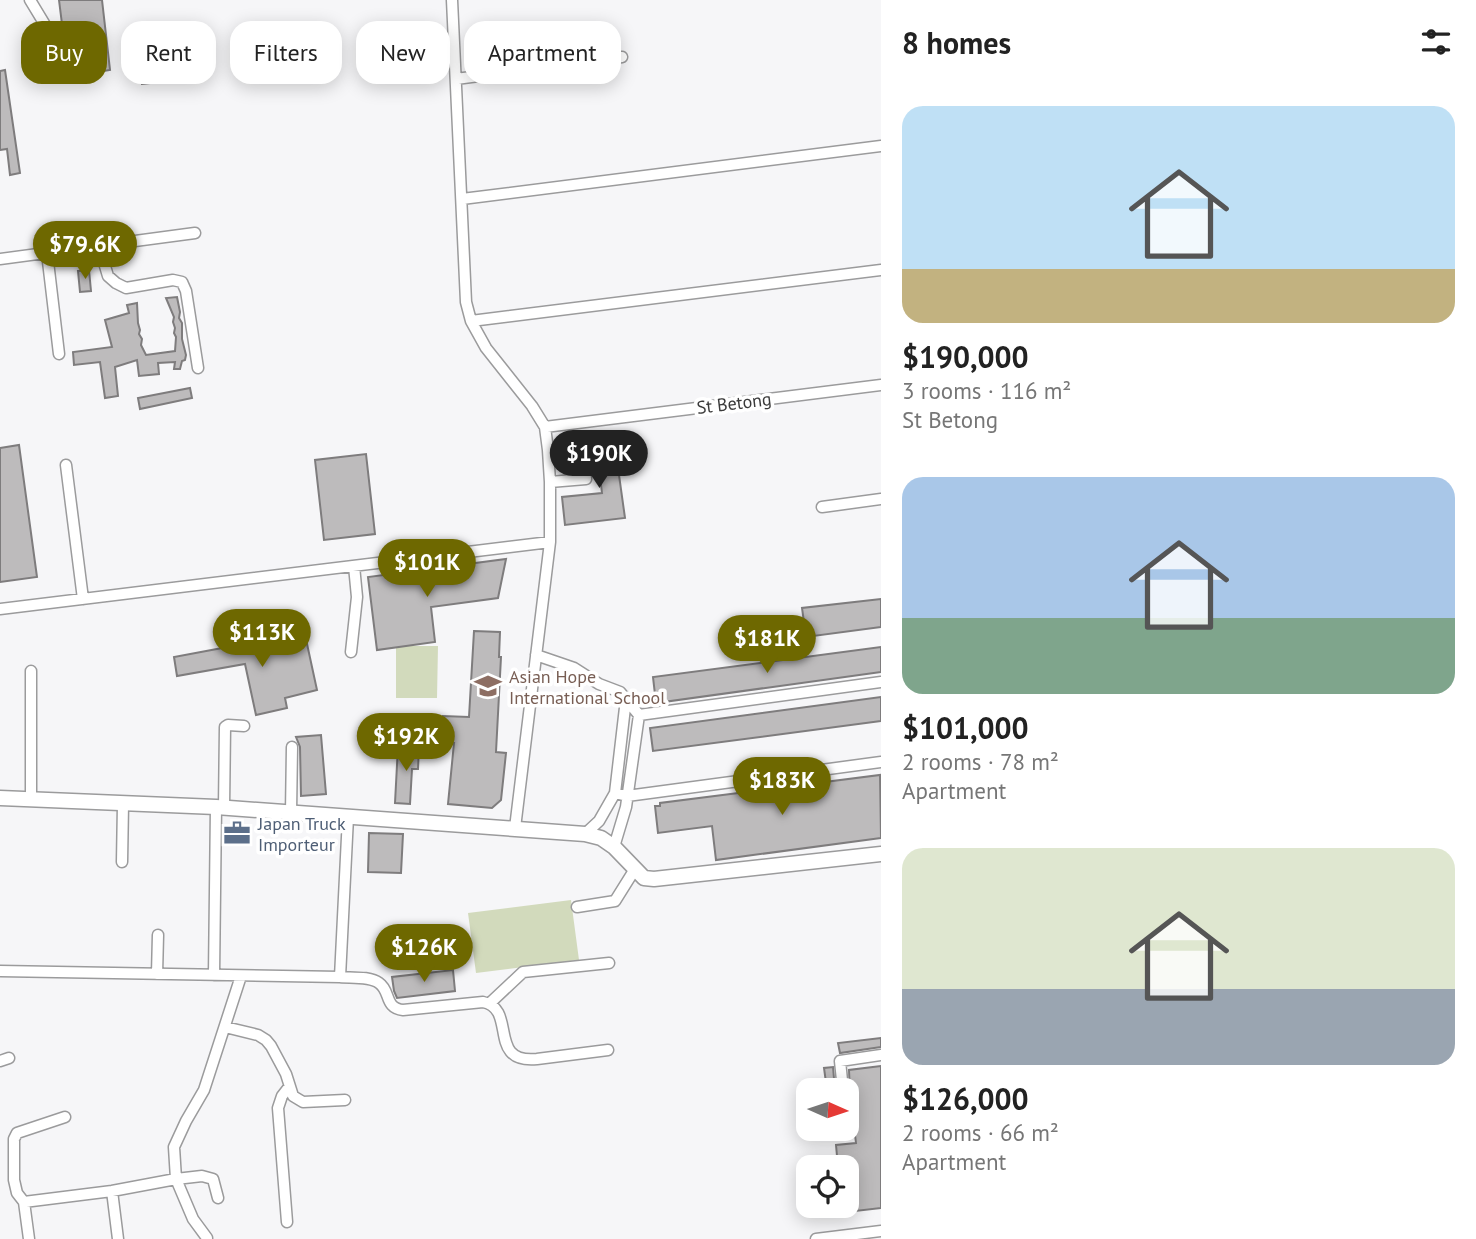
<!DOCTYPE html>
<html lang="en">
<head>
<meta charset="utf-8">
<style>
	body { margin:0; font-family:"PT Sans",sans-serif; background:#f6f6f6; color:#222; height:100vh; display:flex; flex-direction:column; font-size:26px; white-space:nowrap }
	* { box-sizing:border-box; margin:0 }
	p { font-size:23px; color:#767676 }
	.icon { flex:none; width:38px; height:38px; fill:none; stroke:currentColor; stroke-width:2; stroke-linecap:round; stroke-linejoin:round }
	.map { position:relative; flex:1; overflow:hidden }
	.drawer { display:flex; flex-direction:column; background:#fff; width:595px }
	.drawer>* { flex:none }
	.hud { position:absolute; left:21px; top:21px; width:665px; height:63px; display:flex; gap:14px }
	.needle { width:46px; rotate:93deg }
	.tools { position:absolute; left:796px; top:1078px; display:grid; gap:14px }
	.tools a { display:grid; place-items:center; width:63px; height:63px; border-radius:14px; background:#fff; box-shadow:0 4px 18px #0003; font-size:35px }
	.price { position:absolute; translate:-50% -60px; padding:0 16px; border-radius:24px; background:#6e6800; color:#fff; font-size:23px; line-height:46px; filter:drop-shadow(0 2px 4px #0008) }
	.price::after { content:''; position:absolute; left:50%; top:42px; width:21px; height:16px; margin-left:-10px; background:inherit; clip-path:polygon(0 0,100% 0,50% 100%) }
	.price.current { background:#222; color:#fff }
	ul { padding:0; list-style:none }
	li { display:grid; align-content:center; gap:14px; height:371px; padding:0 21px }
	li span { display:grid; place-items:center; height:217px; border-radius:21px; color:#555 }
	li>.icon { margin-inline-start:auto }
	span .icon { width:126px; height:126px; fill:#fffc; stroke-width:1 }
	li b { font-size:30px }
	h2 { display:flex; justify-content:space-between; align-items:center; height:84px; padding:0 21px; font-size:30px }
	.pill { padding:0 24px; border-radius:21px; background:#fff; box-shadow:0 4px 18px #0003; font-size:24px; line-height:63px }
	.pill.current { background:#6e6800; color:#fff }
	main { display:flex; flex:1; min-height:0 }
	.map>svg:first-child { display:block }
	.green { fill:#d2dabc }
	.building { fill:#bdbbbc; stroke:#7e7c7d; stroke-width:2 }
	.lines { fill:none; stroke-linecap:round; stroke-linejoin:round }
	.minor-casing { stroke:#9b9b9c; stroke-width:13 }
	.major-casing { stroke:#9b9b9c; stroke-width:17 }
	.minor { stroke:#fff; stroke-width:10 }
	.major { stroke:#fff; stroke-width:14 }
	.labels { text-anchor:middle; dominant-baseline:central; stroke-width:7; stroke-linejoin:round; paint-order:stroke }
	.street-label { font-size:18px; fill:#3a3a3a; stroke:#fff }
	.education-label { font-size:18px; fill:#785e54; stroke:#fff; text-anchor:start }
	.service-label { font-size:18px; fill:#4e5e75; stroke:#fff; text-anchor:start }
</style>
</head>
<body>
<main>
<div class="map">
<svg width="881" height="1239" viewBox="0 0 881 1239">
	<rect width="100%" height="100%" fill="#f6f6f8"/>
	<path class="green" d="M 396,646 L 438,646 L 437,698 L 396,698 Z
		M 571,900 L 579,960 L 476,973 L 468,913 Z"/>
	<path class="building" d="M 59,0 L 102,0 L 110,70 L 97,72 L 96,61 L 74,64 L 69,23 L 62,24 Z
		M 176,68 L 177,80 L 142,84 L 141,72 Z
		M 5,70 L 20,173 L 10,175 L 7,149 L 0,150 L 0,71 Z
		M 89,270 L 91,291 L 80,292 L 78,271 Z
		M 177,297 L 180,312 L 179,318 L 182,323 L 182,339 L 186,355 L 185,360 L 182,361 L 180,369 L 174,369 L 175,362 L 158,363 L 159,374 L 139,376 L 137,360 L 115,367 L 118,396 L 105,398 L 100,362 L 74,365 L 73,352 L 112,347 L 105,320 L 129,313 L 127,305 L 137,303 L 138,323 L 140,330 L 139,334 L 142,339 L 141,345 L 146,355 L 175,351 L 176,337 L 174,333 L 175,328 L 173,322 L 174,317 L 166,298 Z
		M 190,388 L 192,398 L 140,409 L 138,398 Z
		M 613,432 L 625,518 L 565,525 L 562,497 L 602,493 L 595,434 Z
		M 19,445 L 37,577 L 0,582 L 0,448 Z
		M 366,454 L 375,534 L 324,540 L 315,460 Z
		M 575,459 L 577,472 L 565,473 L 563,460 Z
		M 506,559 L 498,598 L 431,607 L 435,642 L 377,650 L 368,577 Z
		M 881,599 L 881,627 L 806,637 L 802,608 Z
		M 304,630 L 317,690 L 285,698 L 287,708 L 256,715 L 245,664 L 177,676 L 174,657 L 233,646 L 234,652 L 273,643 L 272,637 Z
		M 474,631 L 500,632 L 499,657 L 501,657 L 496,752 L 506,753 L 501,800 L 492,808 L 448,804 L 454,743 L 441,742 L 443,716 L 469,717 Z
		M 881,647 L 881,672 L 656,703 L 653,677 Z
		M 881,697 L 881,721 L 653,751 L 650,728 Z
		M 321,735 L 326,794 L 301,796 L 300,747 L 296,737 Z
		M 398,746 L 419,747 L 418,769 L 412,769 L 410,804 L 395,803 Z
		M 880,775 L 881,838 L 716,860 L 712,826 L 658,833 L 655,806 L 660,806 L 660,803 Z
		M 369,833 L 403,834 L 401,873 L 368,872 Z
		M 453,970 L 455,991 L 397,998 L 394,991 L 392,977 Z
		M 881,1038 L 881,1047 L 840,1053 L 838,1043 Z
		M 881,1066 L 881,1208 L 847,1212 L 847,1167 L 838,1167 L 836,1145 L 856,1143 L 850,1094 L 849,1070 Z
		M 833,1067 L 835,1090 L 827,1090 L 824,1068 Z"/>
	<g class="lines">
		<defs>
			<path id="minor" d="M 30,0 L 50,33 L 56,72
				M 452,0 L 466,302 L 471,321 L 486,348 L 532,406 L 545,427 L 548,450 L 550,482 L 550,542 L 515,828
				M 456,79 L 622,57
				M 462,199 L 881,146
				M 99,246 L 108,276 L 116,283 L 126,288 L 173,280 L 182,282 L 186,291 L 198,368
				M 47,253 L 59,354
				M 0,259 L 195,233
				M 471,321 L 881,270
				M 545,427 L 881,385
				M 548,450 L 583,447 L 586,479 L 550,482
				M 66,465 L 83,599
				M 822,507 L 881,499
				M 0,609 L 550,542
				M 351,652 L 357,597 L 354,566
				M 536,655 L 574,668 L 599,684 L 620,692 L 639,715 L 626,807 L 614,847
				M 31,671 L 31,800
				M 639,715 L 881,682
				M 615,793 L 627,796 L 881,762
				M 224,808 L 225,727 L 228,725 L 244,726
				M 291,813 L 292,747
				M 585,834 L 599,821 L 615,793 L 626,699
				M 122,862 L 123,804
				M 577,907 L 615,901 L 635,869
				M 0,971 L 340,977 C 351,978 370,976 379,983 C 391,991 384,1008 403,1010 L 483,1002 C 518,1009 486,1064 537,1059 L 608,1050
				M 157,974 L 158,935
				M 214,975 L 216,807
				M 340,977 L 348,817
				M 490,1003 L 523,972 L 609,963
				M 225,1027 L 258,1035 L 266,1040 L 271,1046 L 286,1074 L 293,1096 L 303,1102 L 345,1100
				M 0,1061 L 9,1058
				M 843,1090 L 840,1061 L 881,1055
				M 112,1191 L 118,1239
				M 24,1202 L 112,1191 L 176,1179 L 202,1176 L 213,1179 L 218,1198
				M 287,1222 L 278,1108 L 282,1096 L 289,1087
				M 207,1238 L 193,1219 L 176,1179 L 174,1147 L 186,1121 L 204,1090 L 241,976
				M 29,1239 L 24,1202 L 17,1193 L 14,1180 L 14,1139 L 17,1133 L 65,1117
				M 816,1239 L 881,1231"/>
			<path id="major" d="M 0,798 L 216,807 L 585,834 L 601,838 L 614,847 L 644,878 L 654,879 L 881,854"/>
		</defs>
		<use href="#minor" class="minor-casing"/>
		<use href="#major" class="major-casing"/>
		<use href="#minor" class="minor"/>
		<use href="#major" class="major"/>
	</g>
	<defs>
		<symbol id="school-bare" viewBox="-9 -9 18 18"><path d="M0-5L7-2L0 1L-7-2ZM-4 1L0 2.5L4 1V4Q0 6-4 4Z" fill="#8d6e63" stroke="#fff" stroke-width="2.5" paint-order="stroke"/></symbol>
		<symbol id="office-bare" viewBox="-9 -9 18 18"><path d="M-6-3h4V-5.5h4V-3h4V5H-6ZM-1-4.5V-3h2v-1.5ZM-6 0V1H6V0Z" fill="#5c6f8a" stroke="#fff" stroke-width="2.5" paint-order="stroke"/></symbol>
	</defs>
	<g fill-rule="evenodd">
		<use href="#school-bare" x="469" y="667" width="38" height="38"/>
		<use href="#office-bare" x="218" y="814" width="38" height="38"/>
	</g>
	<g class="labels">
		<g class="street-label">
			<text transform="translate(734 403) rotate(-7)">St Betong</text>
		</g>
		<g class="education-label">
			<text x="509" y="676">Asian Hope<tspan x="509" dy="21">International School</tspan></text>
		</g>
		<g class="service-label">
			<text x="258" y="823">Japan Truck<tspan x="258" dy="21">Importeur</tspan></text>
		</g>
	</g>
</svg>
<div class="tools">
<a><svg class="needle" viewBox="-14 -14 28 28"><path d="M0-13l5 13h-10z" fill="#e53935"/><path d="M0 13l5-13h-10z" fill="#767676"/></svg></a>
<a><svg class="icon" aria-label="locate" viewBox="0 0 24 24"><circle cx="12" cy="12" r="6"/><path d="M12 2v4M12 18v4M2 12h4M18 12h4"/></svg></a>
</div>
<b class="price" style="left:85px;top:281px">$79.6K</b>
<b class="price current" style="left:599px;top:490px">$190K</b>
<b class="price" style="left:427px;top:599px">$101K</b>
<b class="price" style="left:262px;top:669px">$113K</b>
<b class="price" style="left:767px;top:675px">$181K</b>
<b class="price" style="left:406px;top:773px">$192K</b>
<b class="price" style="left:782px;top:817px">$183K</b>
<b class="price" style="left:424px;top:984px">$126K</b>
<div class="hud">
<a class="pill current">Buy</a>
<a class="pill">Rent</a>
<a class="pill">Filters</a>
<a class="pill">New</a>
<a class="pill">Apartment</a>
</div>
</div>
<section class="drawer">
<h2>8 homes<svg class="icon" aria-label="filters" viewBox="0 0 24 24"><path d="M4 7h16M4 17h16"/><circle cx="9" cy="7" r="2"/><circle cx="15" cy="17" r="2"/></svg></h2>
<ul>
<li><span style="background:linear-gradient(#bfe0f5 75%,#c2b280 0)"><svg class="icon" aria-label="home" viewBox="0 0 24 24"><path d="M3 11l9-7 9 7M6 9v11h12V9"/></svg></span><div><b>$190,000</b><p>3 rooms · 116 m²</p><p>St Betong</p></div></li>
<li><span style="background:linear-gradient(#a9c7e8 65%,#7fa58c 0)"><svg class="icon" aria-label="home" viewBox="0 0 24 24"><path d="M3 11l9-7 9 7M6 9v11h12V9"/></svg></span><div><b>$101,000</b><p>2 rooms · 78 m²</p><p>Apartment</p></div></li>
<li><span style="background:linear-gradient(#dfe7d0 65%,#9aa5b1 0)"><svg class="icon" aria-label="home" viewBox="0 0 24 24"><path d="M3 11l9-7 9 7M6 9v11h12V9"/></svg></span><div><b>$126,000</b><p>2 rooms · 66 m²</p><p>Apartment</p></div></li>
</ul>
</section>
</main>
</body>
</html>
